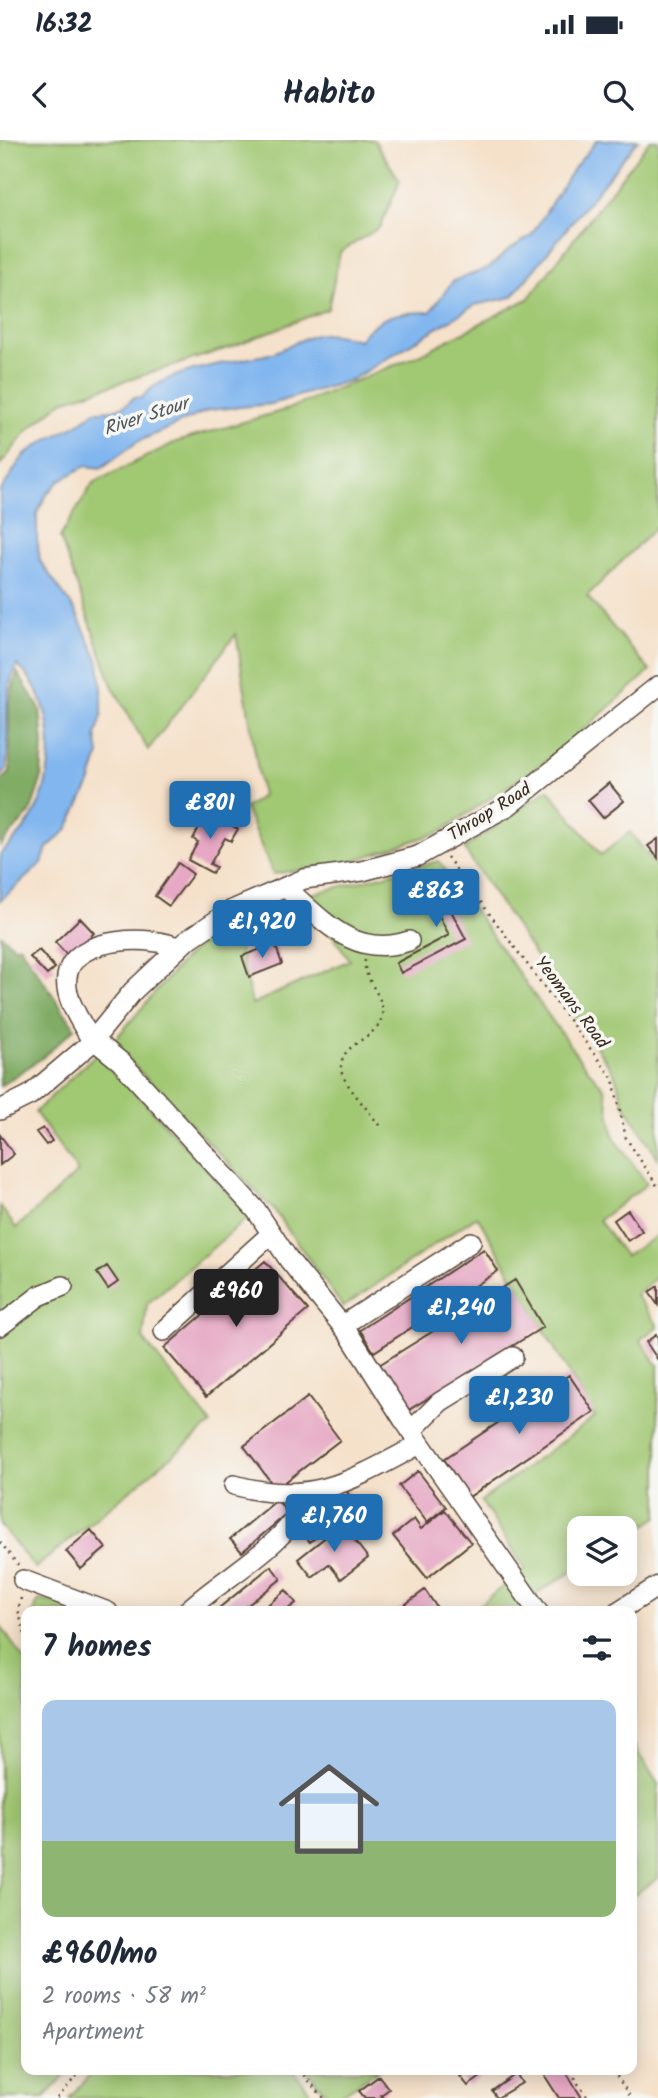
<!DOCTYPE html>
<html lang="en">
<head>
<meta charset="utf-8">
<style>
	body { margin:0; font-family:Kalam,sans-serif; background:#f2f2f3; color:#1f2937; height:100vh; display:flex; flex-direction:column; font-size:26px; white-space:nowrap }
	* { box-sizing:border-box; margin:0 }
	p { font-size:23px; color:#747a83 }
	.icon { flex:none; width:38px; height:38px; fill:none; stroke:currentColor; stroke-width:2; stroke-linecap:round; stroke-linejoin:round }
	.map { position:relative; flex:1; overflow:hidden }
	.details { position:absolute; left:21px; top:1466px; width:616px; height:469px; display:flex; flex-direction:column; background:#fff; border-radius:14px; box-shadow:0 4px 18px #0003 }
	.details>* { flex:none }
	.tools { position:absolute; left:567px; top:1376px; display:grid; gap:14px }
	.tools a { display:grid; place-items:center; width:70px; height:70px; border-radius:14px; background:#fff; box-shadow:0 4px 18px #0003; font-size:35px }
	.price { position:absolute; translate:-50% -60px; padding:0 16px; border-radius:7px; background:#1f6fb2; color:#fff; font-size:23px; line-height:46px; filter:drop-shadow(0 2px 4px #0008) }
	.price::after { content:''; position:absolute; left:50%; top:42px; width:21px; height:16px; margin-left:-10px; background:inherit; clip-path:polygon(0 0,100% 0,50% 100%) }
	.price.active { background:#222; color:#fff }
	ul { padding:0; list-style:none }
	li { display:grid; align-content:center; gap:14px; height:371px; padding:0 21px }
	li span { display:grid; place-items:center; height:217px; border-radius:14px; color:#555 }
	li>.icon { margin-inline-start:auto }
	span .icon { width:126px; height:126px; fill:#fffc; stroke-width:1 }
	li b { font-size:30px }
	h2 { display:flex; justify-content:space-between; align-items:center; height:84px; padding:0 21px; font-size:30px }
	.status { display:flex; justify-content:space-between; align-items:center; height:49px; padding:0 35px; background:#fff; direction:ltr }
	.status svg { height:19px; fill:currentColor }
	header { display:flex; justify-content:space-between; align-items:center; height:91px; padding:0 21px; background:#fff; font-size:32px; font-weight:700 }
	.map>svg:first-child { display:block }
	.green { fill:#a1c873; stroke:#6e7948; stroke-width:2 }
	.forest { fill:#80ac65; stroke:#5e6b42; stroke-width:2 }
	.water { fill:#81b6ef; stroke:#5e7086; stroke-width:2 }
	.building { fill:#e6a8c4 }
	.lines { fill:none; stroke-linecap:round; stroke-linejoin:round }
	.minor-casing { stroke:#574538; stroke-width:22 }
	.path { stroke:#574538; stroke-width:2.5; stroke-dasharray:2 5; stroke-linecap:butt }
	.minor { stroke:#fff; stroke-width:19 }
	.labels { text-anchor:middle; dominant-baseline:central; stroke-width:7; stroke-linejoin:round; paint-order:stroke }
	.street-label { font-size:18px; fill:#3b2a1e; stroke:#f6f6f2 }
	.water-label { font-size:19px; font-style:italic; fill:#50545d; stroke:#f6f6f2 }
</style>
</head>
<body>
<div class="status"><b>16:32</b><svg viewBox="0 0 49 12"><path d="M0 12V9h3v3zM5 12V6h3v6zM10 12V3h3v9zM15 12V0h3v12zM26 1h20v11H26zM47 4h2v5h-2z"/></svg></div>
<header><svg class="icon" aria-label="back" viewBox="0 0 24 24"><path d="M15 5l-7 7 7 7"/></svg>Habito<svg class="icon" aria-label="search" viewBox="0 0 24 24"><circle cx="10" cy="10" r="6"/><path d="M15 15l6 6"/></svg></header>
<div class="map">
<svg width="658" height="1958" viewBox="0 0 658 1958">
	<rect width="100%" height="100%" fill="#f6f6f2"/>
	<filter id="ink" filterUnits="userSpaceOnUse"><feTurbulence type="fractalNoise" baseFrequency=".0143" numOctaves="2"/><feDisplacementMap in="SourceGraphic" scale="14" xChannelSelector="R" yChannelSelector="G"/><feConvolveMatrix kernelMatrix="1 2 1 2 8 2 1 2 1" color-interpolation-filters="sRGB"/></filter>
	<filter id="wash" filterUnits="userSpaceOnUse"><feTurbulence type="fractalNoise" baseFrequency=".00686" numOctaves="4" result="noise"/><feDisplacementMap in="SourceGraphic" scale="28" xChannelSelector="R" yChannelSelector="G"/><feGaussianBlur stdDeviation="1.57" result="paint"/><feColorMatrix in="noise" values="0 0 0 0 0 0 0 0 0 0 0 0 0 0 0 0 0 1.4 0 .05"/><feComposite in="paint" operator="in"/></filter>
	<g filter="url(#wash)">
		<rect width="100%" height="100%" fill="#f5e1ca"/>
		<path class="green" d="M 0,0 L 374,0 L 400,41 L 380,87 L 340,112 L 328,169 L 231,207 L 63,261 L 28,290 L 0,325 Z
			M 650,0 L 658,0 L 658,385 L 587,456 L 650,531 L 555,615 L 440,692 L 347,723 L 273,734 L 245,668 L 262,656 L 236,494 L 148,610 L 112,545 L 60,397 L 93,343 L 176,302 L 288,269 L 419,215 L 528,159 Z
			M 548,649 L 601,715 L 630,692 L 658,728 L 658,1018 L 623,962 L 615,935 L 464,709 Z
			M 439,721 L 583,924 L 605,949 L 614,997 L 647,1044 L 599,1080 L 625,1116 L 658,1095 L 658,1136 L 636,1155 L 658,1186 L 640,1200 L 658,1225 L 658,1377 L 625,1398 L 625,1388 L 579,1388 L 579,1427 L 535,1455 L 547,1472 L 470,1472 L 525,1429 L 481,1361 L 595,1277 L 477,1076 L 343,1167 L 273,1069 L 112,903 L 183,820 L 232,778 L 252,864 L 350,820 L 304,756 Z
			M 98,912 L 250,1076 L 147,1164 L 143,1199 L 211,1284 L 35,1428 L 0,1385 L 0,1066 L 16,1088 L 78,1032 L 35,972 Z
			M 39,1460 L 83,1467 L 87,1472 L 33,1472 Z
			M 0,1485 L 26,1523 L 26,1930 L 71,1930 L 43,1958 L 0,1958 Z
			M 632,1603 L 658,1644 L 658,1738 L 632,1756 Z
			M 95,1930 L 292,1930 L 316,1958 L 69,1958 Z
			M 306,1930 L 378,1930 L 336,1958 L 330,1958 Z"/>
		<path class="forest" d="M 17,532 L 40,569 L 43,604 L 41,640 L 30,673 L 0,706 L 0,642 L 10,633 L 9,562 Z
			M 1,795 L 15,807 L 19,805 L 75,888 L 42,918 L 0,946 Z"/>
		<path class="water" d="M 597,0 L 638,0 L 512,157 L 475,165 L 351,240 L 271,264 L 209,270 L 137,302 L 101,328 L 86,326 L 59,341 L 46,355 L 37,374 L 37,400 L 40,421 L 76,472 L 99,522 L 102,550 L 102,575 L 96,595 L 99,614 L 90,644 L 67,690 L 47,708 L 42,723 L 0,761 L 0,714 C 13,702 27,688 35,672 C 58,628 56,559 17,525 C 0,558 11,595 6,631 L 0,637 L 0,351 C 10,340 15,324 25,315 C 46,296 76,290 95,271 C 111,271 124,270 134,257 L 142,258 C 161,230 233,222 265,215 C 284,211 302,196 321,194 C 333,193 347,197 359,200 C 380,173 397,173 430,172 L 453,141 L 489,128 L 508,110 L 531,96 L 571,32 Z"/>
		<g id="blocks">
			<path class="building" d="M 609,643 L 624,661 L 603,678 L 588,660 Z
				M 207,672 L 238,689 L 231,701 L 225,698 L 210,724 L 216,727 L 212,733 L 188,720 L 198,702 L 193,699 Z
				M 658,699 L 658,718 L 648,706 Z
				M 178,723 L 193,734 L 169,766 L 155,756 Z
				M 432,735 L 466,799 L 401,833 L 396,823 L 449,795 L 421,741 Z
				M 80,778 L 94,793 L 69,817 L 55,802 Z
				M 275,804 L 282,824 L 249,837 L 242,816 Z
				M 39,810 L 55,828 L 47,835 L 30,817 Z
				M 43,988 L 52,1001 L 46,1005 L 36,992 Z
				M 0,995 L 14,1014 L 0,1025 Z
				M 628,1070 L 642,1091 L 628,1101 L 614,1080 Z
				M 484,1109 L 498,1131 L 374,1212 L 360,1190 Z
				M 265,1121 L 308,1170 L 206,1257 L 164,1208 Z
				M 107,1126 L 118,1142 L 108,1149 L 97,1133 Z
				M 515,1140 L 543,1187 L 407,1271 L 379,1225 Z
				M 658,1146 L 658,1165 L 649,1152 Z
				M 656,1195 L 658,1198 L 658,1220 L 646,1202 Z
				M 569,1235 L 594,1272 L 469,1357 L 444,1319 Z
				M 308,1257 L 340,1300 L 276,1349 L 244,1306 Z
				M 418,1331 L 446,1367 L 427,1382 L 399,1346 Z
				M 345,1349 L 356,1365 L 326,1388 L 314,1372 Z
				M 277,1360 L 288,1373 L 242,1412 L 230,1399 Z
				M 445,1370 L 471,1403 L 427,1438 L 393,1396 L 414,1379 L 421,1389 Z
				M 311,1378 L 323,1391 L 310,1402 L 299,1389 Z
				M 342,1384 L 368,1418 L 341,1439 L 329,1424 L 312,1437 L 298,1419 Z
				M 91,1390 L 106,1408 L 81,1429 L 66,1411 Z
				M 271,1426 L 281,1439 L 239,1472 L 214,1472 Z
				M 286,1450 L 296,1463 L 284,1472 L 259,1472 Z
				M 425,1450 L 440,1472 L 395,1472 Z
				M 468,1930 L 491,1930 L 468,1946 L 460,1936 Z
				M 554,1930 L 565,1930 L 582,1958 L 559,1958 L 545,1936 Z
				M 516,1934 L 522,1943 L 497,1958 L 492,1951 Z
				M 379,1936 L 389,1949 L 381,1955 L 384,1958 L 365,1958 L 359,1951 Z"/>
		</g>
	</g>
	<g filter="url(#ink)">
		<use href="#blocks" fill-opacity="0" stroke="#574538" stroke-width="2"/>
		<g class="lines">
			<defs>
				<path id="minor" d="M 285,747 C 324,781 354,819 409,801
					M 94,900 L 121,922 L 256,1070 L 289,1120 L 349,1194 L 403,1279 L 538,1472
					M 92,901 C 81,882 61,855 68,832 C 77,796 153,795 179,808
					M 0,970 L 30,955 L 90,904 L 133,851 L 186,801 L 232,770 L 304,739 L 362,731 L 418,716 L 508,666 L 658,546
					M 343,1185 L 471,1102
					M 0,1186 L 39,1156 L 63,1146
					M 164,1191 L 271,1094
					M 411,1291 L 440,1262 L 513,1217
					M 234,1345 C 312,1367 353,1340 420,1304
					M 23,1440 L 108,1472
					M 186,1472 C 226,1434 289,1406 310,1352
					M 617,1472 L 658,1446"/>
			</defs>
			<use href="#minor" class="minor-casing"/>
			<path class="path" d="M 447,717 L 613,939 L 626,998 L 658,1047
				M 365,820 C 362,840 386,856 382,876 C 378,900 339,902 341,929 C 342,943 371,972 380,987
				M 0,1402 L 18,1425
				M 21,1458 L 18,1470 L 26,1498
				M 299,1930 L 324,1958
				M 576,1930 L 575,1939 L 588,1958
				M 613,1930 L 631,1958
				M 57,1958 L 82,1930"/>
			<use href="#minor" class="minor"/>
		</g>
	</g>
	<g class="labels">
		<g class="street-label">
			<text transform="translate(490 673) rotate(-32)">Throop Road</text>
			<text transform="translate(571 863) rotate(53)">Yeomans Road</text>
		</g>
		<g class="water-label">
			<text transform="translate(146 277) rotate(-18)">River Stour</text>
		</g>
	</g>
</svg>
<div class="tools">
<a><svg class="icon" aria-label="layers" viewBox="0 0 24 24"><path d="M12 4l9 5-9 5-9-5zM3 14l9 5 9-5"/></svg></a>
</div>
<b class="price" style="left:210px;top:701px">£801</b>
<b class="price" style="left:436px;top:789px">£863</b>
<b class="price" style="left:262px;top:820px">£1,920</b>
<b class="price active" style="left:236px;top:1189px">£960</b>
<b class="price" style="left:461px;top:1206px">£1,240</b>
<b class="price" style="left:519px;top:1296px">£1,230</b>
<b class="price" style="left:334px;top:1414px">£1,760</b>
<section class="details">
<h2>7 homes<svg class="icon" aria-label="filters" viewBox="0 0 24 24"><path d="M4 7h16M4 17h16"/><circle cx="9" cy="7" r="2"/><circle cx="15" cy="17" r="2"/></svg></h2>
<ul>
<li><span style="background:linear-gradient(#a9c7e8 65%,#8fb573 0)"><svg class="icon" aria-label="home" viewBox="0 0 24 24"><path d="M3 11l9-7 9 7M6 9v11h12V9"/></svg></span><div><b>£960/mo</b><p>2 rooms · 58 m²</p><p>Apartment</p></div></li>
</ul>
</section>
</div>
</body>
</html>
